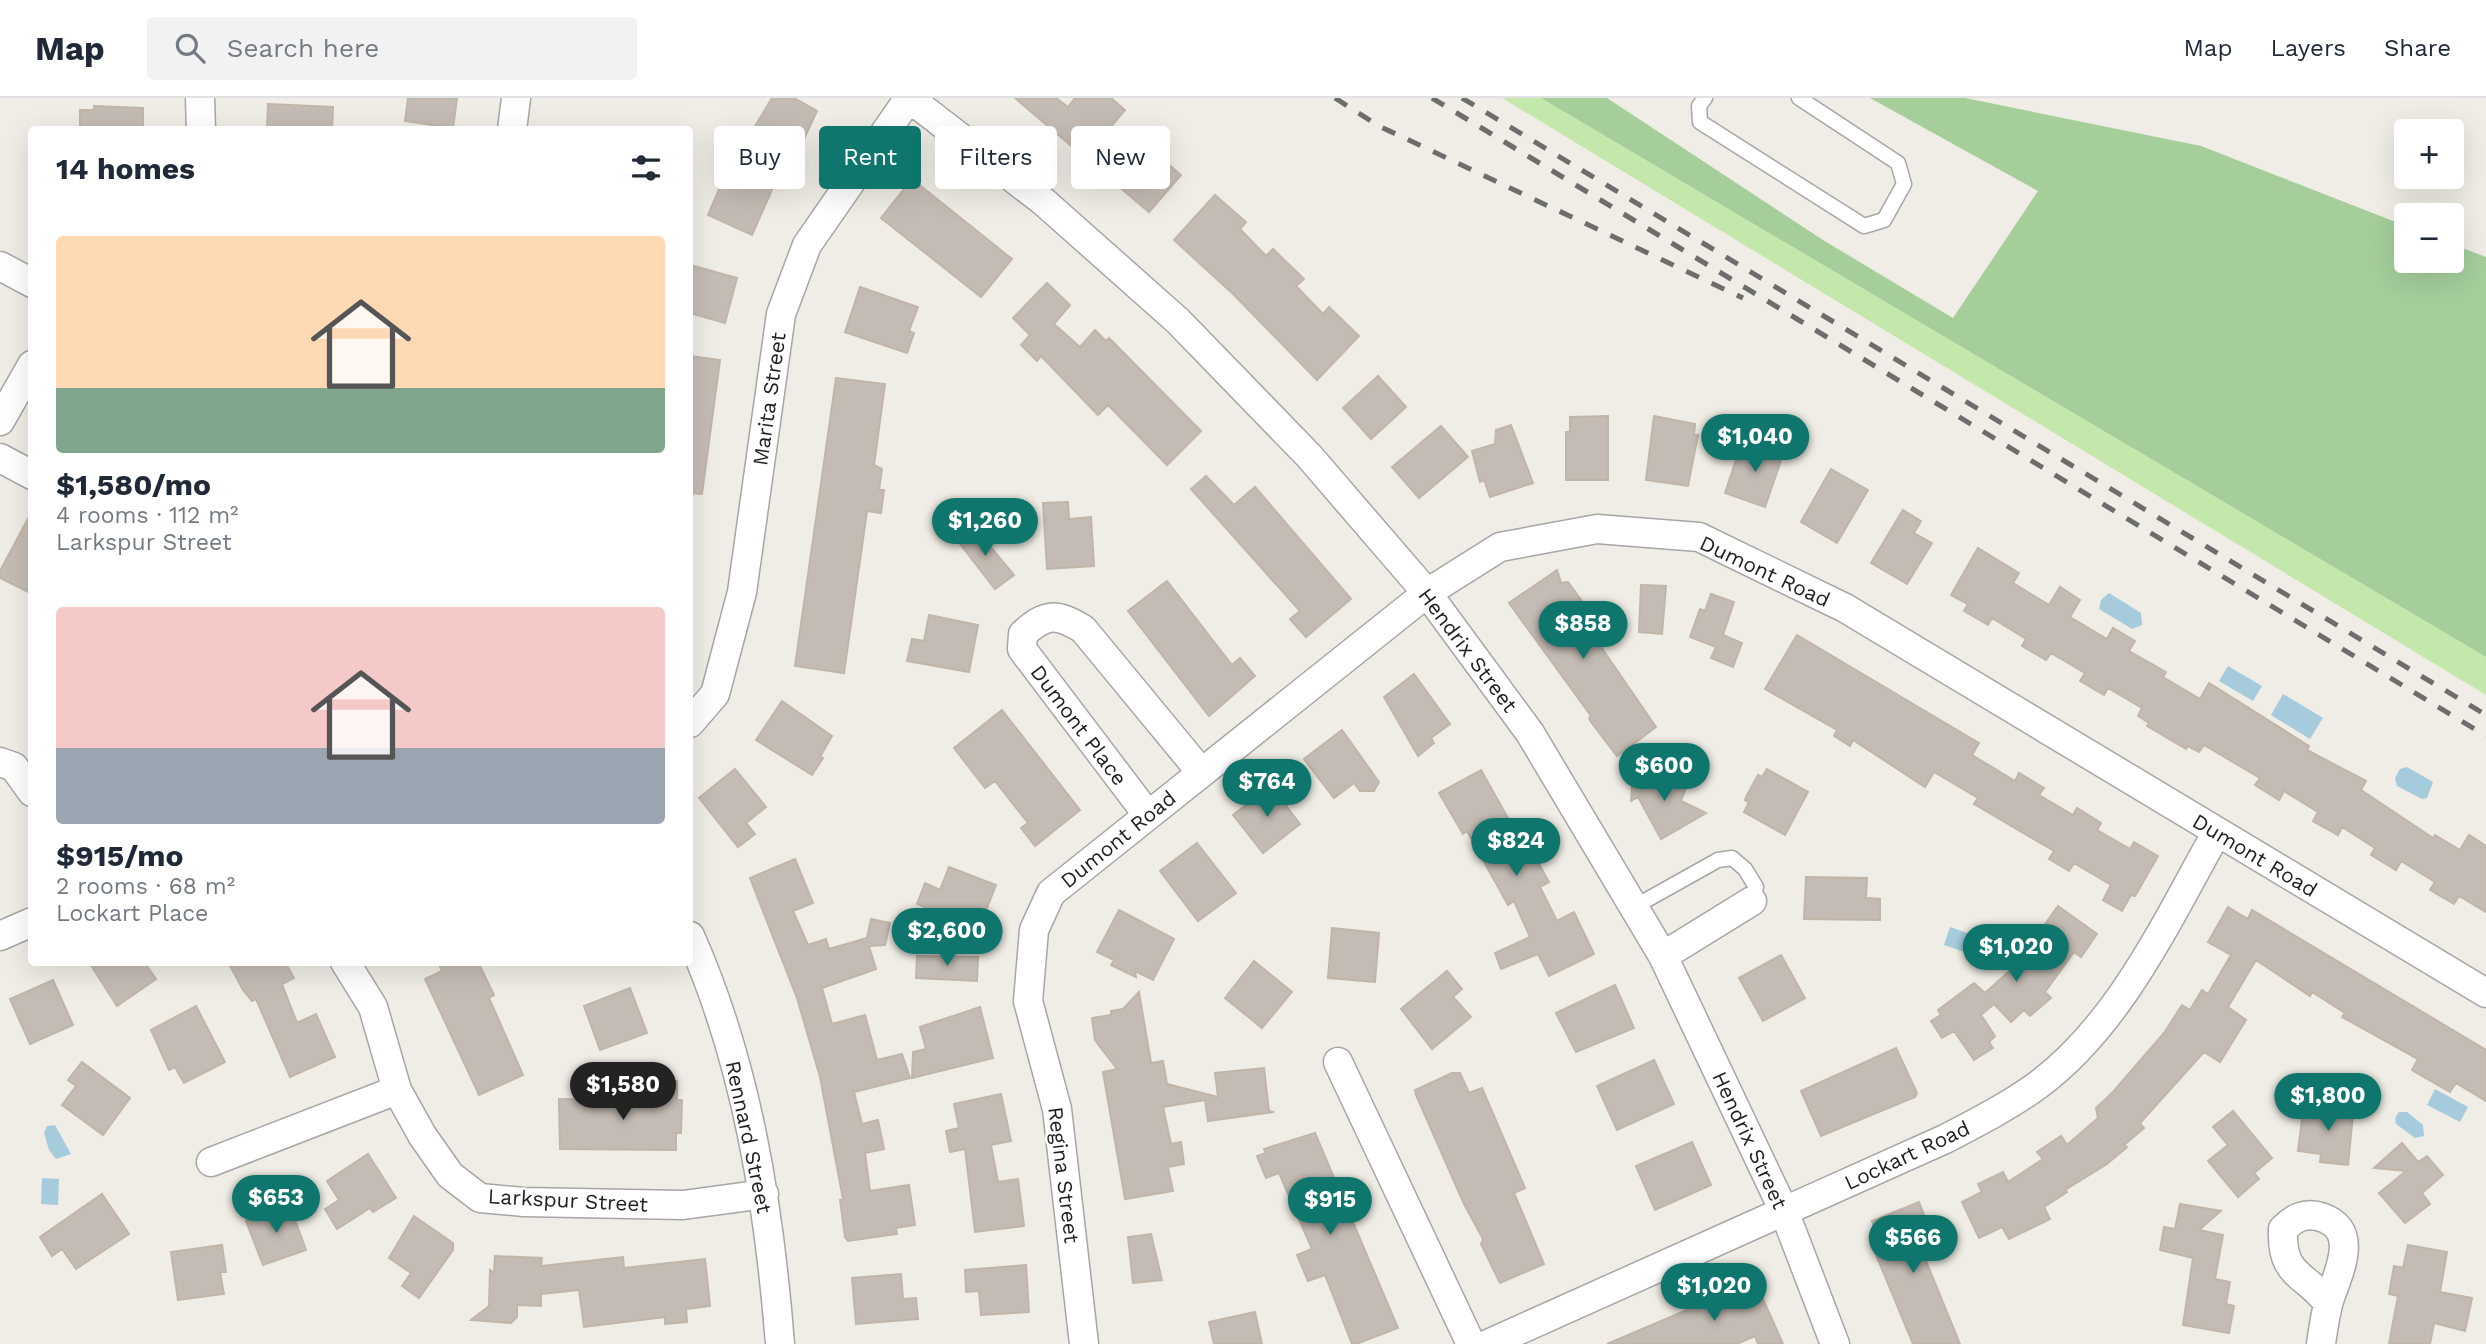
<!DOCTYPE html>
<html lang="en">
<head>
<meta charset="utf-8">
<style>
	body { margin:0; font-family:"Work Sans",sans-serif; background:#f2f2f3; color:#1f2937; height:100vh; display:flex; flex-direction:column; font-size:26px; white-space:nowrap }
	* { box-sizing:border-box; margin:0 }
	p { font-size:23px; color:#747a83 }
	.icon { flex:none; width:38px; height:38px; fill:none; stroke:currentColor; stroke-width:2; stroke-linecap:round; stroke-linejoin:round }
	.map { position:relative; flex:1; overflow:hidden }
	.side { position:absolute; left:28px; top:28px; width:665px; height:840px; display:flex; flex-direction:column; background:#fff; border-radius:7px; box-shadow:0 7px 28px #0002 }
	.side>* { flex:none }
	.banner { position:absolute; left:714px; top:28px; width:665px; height:63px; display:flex; gap:14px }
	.controls { position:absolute; left:2394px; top:21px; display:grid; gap:14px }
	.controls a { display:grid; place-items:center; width:70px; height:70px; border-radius:7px; background:#fff; box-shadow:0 7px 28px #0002; font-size:35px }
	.price { position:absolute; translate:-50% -60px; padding:0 16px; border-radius:24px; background:#0f766e; color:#fff; font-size:23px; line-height:46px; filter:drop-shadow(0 2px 4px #0008) }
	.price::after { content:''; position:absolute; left:50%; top:42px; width:21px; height:16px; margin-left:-10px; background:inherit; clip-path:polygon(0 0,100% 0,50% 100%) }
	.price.active { background:#222; color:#fff }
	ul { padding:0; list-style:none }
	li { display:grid; align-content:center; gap:14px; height:371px; padding:0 28px }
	li span { display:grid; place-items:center; height:217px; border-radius:7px; color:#555 }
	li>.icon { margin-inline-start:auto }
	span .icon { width:126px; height:126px; fill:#fffc; stroke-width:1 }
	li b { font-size:30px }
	h2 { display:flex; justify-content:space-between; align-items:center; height:84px; padding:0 28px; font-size:30px }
	.chip { padding:0 24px; border-radius:7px; background:#fff; box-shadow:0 7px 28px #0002; font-size:24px; line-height:63px }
	.chip.active { background:#0f766e; color:#fff }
	header { display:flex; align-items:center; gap:42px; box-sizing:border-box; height:98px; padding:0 35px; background:#fff; border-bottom:2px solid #e0e1e3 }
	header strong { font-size:33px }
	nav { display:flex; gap:38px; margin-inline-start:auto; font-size:24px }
	.search { width:490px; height:63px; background:#f2f2f3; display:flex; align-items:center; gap:18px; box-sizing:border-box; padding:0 24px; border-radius:7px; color:#747a83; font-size:26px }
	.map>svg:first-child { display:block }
	.grass { fill:#c4e8ac }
	.forest { fill:#a5ce9b }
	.water { fill:#a6cbdc }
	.building { fill:#c4bcb4; stroke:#c1b5a8; stroke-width:2 }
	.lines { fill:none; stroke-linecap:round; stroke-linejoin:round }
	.lane-casing { stroke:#a6a6a6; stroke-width:17 }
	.street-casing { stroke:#a6a6a6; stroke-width:31 }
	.lane { stroke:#fff; stroke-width:14 }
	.street { stroke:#fff; stroke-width:28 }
	.rail { stroke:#6d6d6d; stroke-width:5; stroke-dasharray:14 14; stroke-linecap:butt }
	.labels { text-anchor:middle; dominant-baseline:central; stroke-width:5; stroke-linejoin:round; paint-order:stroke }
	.street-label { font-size:21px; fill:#1f1f1f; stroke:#fff }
</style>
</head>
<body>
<header>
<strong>Map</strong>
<div class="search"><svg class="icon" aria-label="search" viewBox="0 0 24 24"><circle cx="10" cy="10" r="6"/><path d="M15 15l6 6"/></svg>Search here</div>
<nav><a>Map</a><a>Layers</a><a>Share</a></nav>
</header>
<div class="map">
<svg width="2486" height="1246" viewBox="0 0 2486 1246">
	<rect width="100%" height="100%" fill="#efede5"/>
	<path class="grass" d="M 1502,0 L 1541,0 L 2486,559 L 2486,597 Z"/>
	<path class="forest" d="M 1541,0 L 1607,0 L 1823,142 L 1953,220 L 2038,93 L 1870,0 L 1965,0 L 2201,48 L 2406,128 L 2406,163 L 2452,163 L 2452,146 L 2486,159 L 2486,559 Z"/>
	<path class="water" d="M 2109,495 L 2141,515 L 2142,527 L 2132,531 L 2099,511 L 2101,502 Z
		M 2228,568 L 2262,588 L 2253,603 L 2219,583 Z
		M 2283,596 L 2323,620 L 2310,641 L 2271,617 Z
		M 2407,669 L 2433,684 L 2427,700 L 2422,701 L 2397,688 L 2395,680 L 2400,671 Z
		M 1950,829 L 1970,836 L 1964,854 L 1944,847 Z
		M 2435,991 L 2468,1009 L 2460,1024 L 2427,1007 Z
		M 2399,1014 L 2407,1014 L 2423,1027 L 2424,1038 L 2415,1040 L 2396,1026 L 2395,1020 Z
		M 55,1027 L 71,1056 L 56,1061 L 49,1052 L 44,1035 L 47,1028 Z
		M 42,1080 L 59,1081 L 58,1107 L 41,1106 Z"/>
	<path class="building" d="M 408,0 L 457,0 L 453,30 L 405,23 Z
		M 772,0 L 794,0 L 817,13 L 789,73 L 782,69 L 752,137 L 708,117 L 726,75 L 746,83 L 762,48 L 748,40 Z
		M 1015,0 L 1056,0 L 1068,9 L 1075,0 L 1111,0 L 1125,12 L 1103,38 L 1132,62 L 1145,46 L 1181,77 L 1149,114 Z
		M 268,6 L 333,9 L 332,31 L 267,32 Z
		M 94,8 L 143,10 L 143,32 L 80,32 L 80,12 L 94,12 Z
		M 912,81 L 1012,161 L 981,199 L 881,120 Z
		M 1215,97 L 1246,124 L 1240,131 L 1266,158 L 1273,151 L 1304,181 L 1296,188 L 1323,216 L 1329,209 L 1359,238 L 1317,282 L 1232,195 L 1174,142 Z
		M 690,167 L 737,180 L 725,225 L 690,215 Z
		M 1047,185 L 1070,207 L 1054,226 L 1080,249 L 1095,232 L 1106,243 L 1109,240 L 1201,333 L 1167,367 L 1108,307 L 1098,317 L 1041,258 L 1037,263 L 1021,247 L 1030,237 L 1013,220 Z
		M 860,189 L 918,209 L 909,233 L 914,235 L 907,255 L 845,234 Z
		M 690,258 L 720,262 L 702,396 L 690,395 Z
		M 1378,278 L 1406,309 L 1371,341 L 1343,310 Z
		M 836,280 L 885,286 L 874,367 L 882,371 L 879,392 L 884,392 L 881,415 L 867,413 L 844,575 L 795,568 Z
		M 1608,318 L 1608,382 L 1566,382 L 1566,334 L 1570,334 L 1570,319 Z
		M 1654,318 L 1695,326 L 1694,337 L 1698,337 L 1688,388 L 1646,382 Z
		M 1511,327 L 1533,385 L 1490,399 L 1484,382 L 1480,384 L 1472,353 L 1495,346 L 1496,332 Z
		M 1441,328 L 1468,359 L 1419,400 L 1392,369 Z
		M 1765,344 L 1785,351 L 1765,409 L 1725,395 L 1740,350 L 1761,357 Z
		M 1831,371 L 1868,392 L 1837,445 L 1801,424 Z
		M 1206,378 L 1234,407 L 1255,389 L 1351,501 L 1306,539 L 1290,521 L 1300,513 L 1191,391 Z
		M 1068,404 L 1069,421 L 1091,419 L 1094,468 L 1047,471 L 1043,405 Z
		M 1903,412 L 1921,423 L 1914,435 L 1932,445 L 1907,486 L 1871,465 Z
		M 32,413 L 32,496 L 0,480 L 0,473 Z
		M 974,429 L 1014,477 L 995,491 L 957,442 Z
		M 1978,450 L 2019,475 L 2013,485 L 2049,507 L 2060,489 L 2080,502 L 2070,519 L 2107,541 L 2113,530 L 2135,543 L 2129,553 L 2166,574 L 2163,579 L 2200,601 L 2209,585 L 2309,648 L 2307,652 L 2366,683 L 2361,692 L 2433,740 L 2435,737 L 2460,752 L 2469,737 L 2486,748 L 2486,814 L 2459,798 L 2454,806 L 2430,792 L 2435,784 L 2401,763 L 2396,772 L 2371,757 L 2375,750 L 2342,729 L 2338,737 L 2313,723 L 2318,714 L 2284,693 L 2279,702 L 2255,687 L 2260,680 L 2204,647 L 2199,654 L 2188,648 L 2186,651 L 2147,628 L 2149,625 L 2138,618 L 2142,610 L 2108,590 L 2104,597 L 2080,583 L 2085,575 L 2051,555 L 2046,562 L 2022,548 L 2026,541 L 1992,520 L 1988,527 L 1964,513 L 1968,506 L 1951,497 Z
		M 1557,472 L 1561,485 L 1568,484 L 1603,532 L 1588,530 L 1656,629 L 1617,658 L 1591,624 L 1589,620 L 1591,618 L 1509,505 Z
		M 1167,483 L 1232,567 L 1240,560 L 1255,578 L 1209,618 L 1128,513 Z
		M 1641,487 L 1666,488 L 1662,536 L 1639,534 Z
		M 1711,496 L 1734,504 L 1723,537 L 1742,545 L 1733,569 L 1711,560 L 1716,549 L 1690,539 L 1700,511 L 1705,513 Z
		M 929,517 L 978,527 L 969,574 L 907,563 L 912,541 L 924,543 Z
		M 1797,537 L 1979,645 L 1972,657 L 2015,683 L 2019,675 L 2044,690 L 2039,697 L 2073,717 L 2077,710 L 2101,725 L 2097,732 L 2130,751 L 2134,744 L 2158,758 L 2135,798 L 2131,797 L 2122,813 L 2103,802 L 2111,787 L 2074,765 L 2069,773 L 2049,761 L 2054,753 L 1974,706 L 1978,700 L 1934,674 L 1925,689 L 1853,642 L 1850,648 L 1834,638 L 1837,632 L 1765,591 Z
		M 1414,576 L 1450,626 L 1431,640 L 1434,645 L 1418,658 L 1384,599 Z
		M 782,603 L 832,638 L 820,659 L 823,660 L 812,677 L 756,642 Z
		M 1002,612 L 1080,712 L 1035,748 L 1021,730 L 1028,725 L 995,683 L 985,690 L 954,650 Z
		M 1342,632 L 1379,684 L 1374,693 L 1360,693 L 1354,685 L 1334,700 L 1304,661 Z
		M 735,671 L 766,709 L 746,725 L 755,736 L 738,749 L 699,700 Z
		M 1767,671 L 1808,694 L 1785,737 L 1744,714 L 1749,704 L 1745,702 L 1747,697 L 1758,677 L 1762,679 Z
		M 1481,672 L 1522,745 L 1526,742 L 1549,784 L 1540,789 L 1557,823 L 1574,814 L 1594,856 L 1549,878 L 1538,856 L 1501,871 L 1495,855 L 1530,839 L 1514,803 L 1508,807 L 1467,733 L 1463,736 L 1439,695 Z
		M 1633,673 L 1651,677 L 1657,687 L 1678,675 L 1686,689 L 1681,703 L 1706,715 L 1661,741 L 1638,699 L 1631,703 Z
		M 1271,688 L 1300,726 L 1263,755 L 1233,717 Z
		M 1197,745 L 1236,795 L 1198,823 L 1160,773 Z
		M 795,761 L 813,805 L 793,813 L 808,847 L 826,841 L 829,851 L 867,840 L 871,821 L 890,825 L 885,847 L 869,848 L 876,871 L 822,890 L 832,926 L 865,917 L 877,962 L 902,956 L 910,980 L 854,994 L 862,1026 L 878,1022 L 884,1051 L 865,1055 L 870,1093 L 909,1087 L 915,1127 L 896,1130 L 897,1136 L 848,1143 L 845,1139 L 840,1102 L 843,1101 L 820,979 L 797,900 L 750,780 Z
		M 949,769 L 996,787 L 979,830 L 917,806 L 925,785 L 940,792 Z
		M 1806,779 L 1867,780 L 1866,800 L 1880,801 L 1880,822 L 1804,821 Z
		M 2058,808 L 2097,836 L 2081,859 L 2074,854 L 2045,894 L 2051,900 L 2030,918 L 2024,912 L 2011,924 L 1994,906 L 1981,917 L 1995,938 L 1989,944 L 1993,950 L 1974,962 L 1954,933 L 1942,940 L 1931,923 L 1941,917 L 1938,912 L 1974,885 L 1985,895 L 2017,866 Z
		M 2228,809 L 2248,821 L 2252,812 L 2486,952 L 2486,1003 L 2456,985 L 2450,994 L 2412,972 L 2418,961 L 2342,919 L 2345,915 L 2312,894 L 2310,898 L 2256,862 L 2228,909 L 2246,922 L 2220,964 L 2204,954 L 2140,1025 L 2144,1030 L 2124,1047 L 2127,1049 L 2107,1066 L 2065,1092 L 2067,1094 L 2044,1109 L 2050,1121 L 2009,1141 L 2002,1129 L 1979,1140 L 1962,1104 L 1982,1094 L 1978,1086 L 2003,1074 L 2008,1084 L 2043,1061 L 2037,1054 L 2061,1038 L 2067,1047 L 2098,1020 L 2096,1010 L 2113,994 L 2164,935 L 2182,907 L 2190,912 L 2202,892 L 2208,896 L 2231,857 L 2208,844 Z
		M 1119,812 L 1174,841 L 1153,882 L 1135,873 L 1136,879 L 1111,867 L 1114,862 L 1097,854 Z
		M 1332,830 L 1379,835 L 1375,884 L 1328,880 Z
		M 1781,857 L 1805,900 L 1763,923 L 1739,880 Z
		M 917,858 L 978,859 L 977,883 L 916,880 Z
		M 1254,863 L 1292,894 L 1262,930 L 1225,900 Z
		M 89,864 L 144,864 L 156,881 L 117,908 Z
		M 228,864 L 285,864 L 294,880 L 282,886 L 297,925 L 316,916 L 335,959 L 290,979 L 256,901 L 252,903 L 243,892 Z
		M 438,864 L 478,864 L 494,897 L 489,900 L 523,977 L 479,997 L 425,881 L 442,873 Z
		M 1447,873 L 1462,891 L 1453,899 L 1471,919 L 1432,951 L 1401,911 Z
		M 53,882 L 73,927 L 30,946 L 10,901 Z
		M 1615,887 L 1634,930 L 1576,954 L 1556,915 Z
		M 630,890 L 647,935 L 600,952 L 584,908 Z
		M 1139,894 L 1151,965 L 1163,963 L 1167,986 L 1218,999 L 1215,975 L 1264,970 L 1269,1013 L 1274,1014 L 1208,1023 L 1205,1002 L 1163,1009 L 1171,1046 L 1181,1044 L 1184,1066 L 1168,1069 L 1173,1093 L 1125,1101 L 1103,974 L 1117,971 L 1095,942 L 1092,920 L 1111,917 L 1111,913 L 1123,911 Z
		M 196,908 L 225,964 L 184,985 L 175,969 L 169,972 L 151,932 Z
		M 980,909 L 993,960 L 912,980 L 913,954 L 926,951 L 920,929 Z
		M 1896,950 L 1917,995 L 1915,999 L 1821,1038 L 1801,993 Z
		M 1654,962 L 1674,1006 L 1617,1032 L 1597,988 Z
		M 82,964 L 130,1000 L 103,1037 L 62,1007 L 76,988 L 68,982 Z
		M 1452,975 L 1460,975 L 1469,995 L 1482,990 L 1525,1090 L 1514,1095 L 1544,1166 L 1500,1185 L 1481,1146 L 1483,1141 L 1464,1106 L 1416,997 L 1415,992 Z
		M 654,983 L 677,983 L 677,1002 L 682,1002 L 681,1035 L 676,1035 L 676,1052 L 560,1051 L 559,1001 L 654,1003 Z
		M 1001,996 L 1011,1043 L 991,1047 L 998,1084 L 1018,1081 L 1024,1128 L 975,1134 L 965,1051 L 950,1054 L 946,1033 L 959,1030 L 954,1006 Z
		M 2328,1004 L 2354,1007 L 2348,1067 L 2320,1064 L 2321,1056 L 2298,1053 L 2303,1013 L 2327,1016 Z
		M 2233,1013 L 2272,1060 L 2254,1075 L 2259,1081 L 2238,1099 L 2208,1063 L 2228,1047 L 2213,1029 Z
		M 1315,1035 L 1398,1230 L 1356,1246 L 1352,1246 L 1325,1177 L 1308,1183 L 1297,1157 L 1312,1151 L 1279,1075 L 1266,1080 L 1257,1058 L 1266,1055 L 1264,1051 Z
		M 1692,1044 L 1711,1087 L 1655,1112 L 1636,1068 Z
		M 2402,1045 L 2418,1064 L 2427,1058 L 2443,1077 L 2422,1095 L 2430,1106 L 2405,1125 L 2379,1095 L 2406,1073 L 2374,1070 Z
		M 368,1056 L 396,1100 L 373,1114 L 370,1110 L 337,1131 L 325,1111 L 339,1102 L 327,1083 Z
		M 102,1096 L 129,1136 L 76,1171 L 62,1151 L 52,1158 L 40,1139 Z
		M 1919,1104 L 1940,1157 L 1926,1163 L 1960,1246 L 1913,1246 L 1872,1147 L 1880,1144 L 1872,1123 Z
		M 289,1106 L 306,1152 L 263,1167 L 246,1123 Z
		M 2180,1106 L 2221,1113 L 2199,1132 L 2223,1137 L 2215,1181 L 2230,1184 L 2226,1206 L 2234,1208 L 2229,1235 L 2183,1227 L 2193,1160 L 2160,1152 L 2164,1129 L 2175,1131 Z
		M 414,1118 L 453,1145 L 453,1152 L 419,1200 L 402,1188 L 411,1175 L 389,1160 Z
		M 1151,1136 L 1162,1182 L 1133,1185 L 1128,1139 Z
		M 222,1147 L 226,1174 L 220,1174 L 224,1196 L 178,1202 L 171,1154 Z
		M 2408,1147 L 2447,1154 L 2440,1194 L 2472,1200 L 2465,1233 L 2434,1225 L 2430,1246 L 2389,1246 L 2398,1198 L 2389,1196 L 2394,1168 L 2403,1170 Z
		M 495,1158 L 542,1160 L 541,1168 L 623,1159 L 624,1170 L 705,1161 L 710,1208 L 686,1211 L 687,1224 L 665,1226 L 665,1219 L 584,1229 L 579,1192 L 541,1196 L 541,1208 L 517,1207 L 517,1219 L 511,1225 L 471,1222 L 489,1208 L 490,1172 L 494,1175 Z
		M 1026,1167 L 1029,1214 L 981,1217 L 979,1193 L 966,1194 L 965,1172 Z
		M 901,1176 L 903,1201 L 916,1200 L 918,1221 L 856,1226 L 852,1180 Z
		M 1755,1183 L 1783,1246 L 1758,1246 L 1755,1238 L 1737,1246 L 1607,1246 Z
		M 1255,1214 L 1262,1246 L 1214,1246 L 1209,1224 Z"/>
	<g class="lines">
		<defs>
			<path id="lane" d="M 1705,0 L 1699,8 L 1700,24 L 1864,128 L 1884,122 L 1904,86 L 1898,65 L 1799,0
				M 1634,809 L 1718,762 L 1732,760 L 1745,771 L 1756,789 L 1752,803"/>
			<path id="street" d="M 200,0 L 201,32
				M 909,0 L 1044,104 L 1178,223 L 1309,358 L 1427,495 L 1530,635 L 1663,858 L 1784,1113 L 1835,1246
				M 512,32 L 516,0
				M 0,168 L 32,185
				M 0,323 L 32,267
				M 0,360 L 32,377
				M 690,625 L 715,596 L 742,494 L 781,216 L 807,147 L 909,0
				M 0,664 L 14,669 L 32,694
				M 1147,716 L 1022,551 L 1023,536 C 1046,515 1056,515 1083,531 L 1201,674
				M 0,838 L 32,824
				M 690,838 C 747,966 769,1107 780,1246
				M 1663,858 L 1752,803
				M 345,864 L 373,909 L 397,992 L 422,1037 L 450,1077 L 480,1100 L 524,1104 L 683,1107 L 764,1096
				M 1338,964 L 1471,1246
				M 211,1064 L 397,992
				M 1084,1246 L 1057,1011 L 1028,903 L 1034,832 L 1051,795 L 1427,495 L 1500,449 L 1597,431 L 1699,439 L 1845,510 L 2486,895
				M 1488,1246 L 1945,1041 C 1976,1025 2009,1008 2038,987 C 2121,925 2167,822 2217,734
				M 2321,1246 C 2323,1232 2325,1217 2329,1203 C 2337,1177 2362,1132 2321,1119 C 2305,1114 2294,1120 2283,1131 C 2281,1179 2304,1174 2328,1205"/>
		</defs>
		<use href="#lane" class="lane-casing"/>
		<use href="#street" class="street-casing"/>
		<use href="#lane" class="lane"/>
		<use href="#street" class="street"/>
		<path class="rail" d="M 1335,0 L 1379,28 L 1743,200
			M 1432,0 L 2486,638
			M 1462,0 L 2486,617"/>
	</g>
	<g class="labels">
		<g class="street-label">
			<text transform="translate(769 301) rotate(-82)">Marita Street</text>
			<text transform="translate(1765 473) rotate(25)">Dumont Road</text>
			<text transform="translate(1468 552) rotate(53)">Hendrix Street</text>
			<text transform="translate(1079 627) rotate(53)">Dumont Place</text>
			<text transform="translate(1118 741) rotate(-39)">Dumont Road</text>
			<text transform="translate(2255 757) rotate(31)">Dumont Road</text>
			<text transform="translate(749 1039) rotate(78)">Rennard Street</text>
			<text transform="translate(1750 1042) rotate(65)">Hendrix Street</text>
			<text transform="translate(1907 1057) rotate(-25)">Lockart Road</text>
			<text transform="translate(1064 1077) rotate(83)">Regina Street</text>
			<text transform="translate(568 1102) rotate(3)">Larkspur Street</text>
		</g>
	</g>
</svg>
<div class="controls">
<a>+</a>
<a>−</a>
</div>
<b class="price" style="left:1755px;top:376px">$1,040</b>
<b class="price" style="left:985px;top:460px">$1,260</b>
<b class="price" style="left:1583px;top:563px">$858</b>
<b class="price" style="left:1664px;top:705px">$600</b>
<b class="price" style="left:1267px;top:721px">$764</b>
<b class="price" style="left:1516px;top:780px">$824</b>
<b class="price" style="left:947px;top:870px">$2,600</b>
<b class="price" style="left:2016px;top:886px">$1,020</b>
<b class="price active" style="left:623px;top:1024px">$1,580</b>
<b class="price" style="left:2328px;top:1035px">$1,800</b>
<b class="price" style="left:276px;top:1137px">$653</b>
<b class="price" style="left:1330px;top:1139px">$915</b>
<b class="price" style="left:1913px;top:1177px">$566</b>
<b class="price" style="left:1714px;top:1225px">$1,020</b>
<div class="banner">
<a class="chip">Buy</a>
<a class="chip active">Rent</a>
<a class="chip">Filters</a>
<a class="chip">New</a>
</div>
<section class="side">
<h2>14 homes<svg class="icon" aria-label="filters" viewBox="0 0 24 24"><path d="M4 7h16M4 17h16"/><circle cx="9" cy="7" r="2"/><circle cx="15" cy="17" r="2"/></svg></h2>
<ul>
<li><span style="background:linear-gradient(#ffd9b3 70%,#7fa58c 0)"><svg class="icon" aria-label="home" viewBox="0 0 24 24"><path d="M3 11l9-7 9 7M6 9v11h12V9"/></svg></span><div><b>$1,580/mo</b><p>4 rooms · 112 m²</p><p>Larkspur Street</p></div></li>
<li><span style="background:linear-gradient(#f6c9c9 65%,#9aa5b1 0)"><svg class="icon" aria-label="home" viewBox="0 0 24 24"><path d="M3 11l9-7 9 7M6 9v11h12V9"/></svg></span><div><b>$915/mo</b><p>2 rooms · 68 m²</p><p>Lockart Place</p></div></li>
</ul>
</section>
</div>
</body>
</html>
